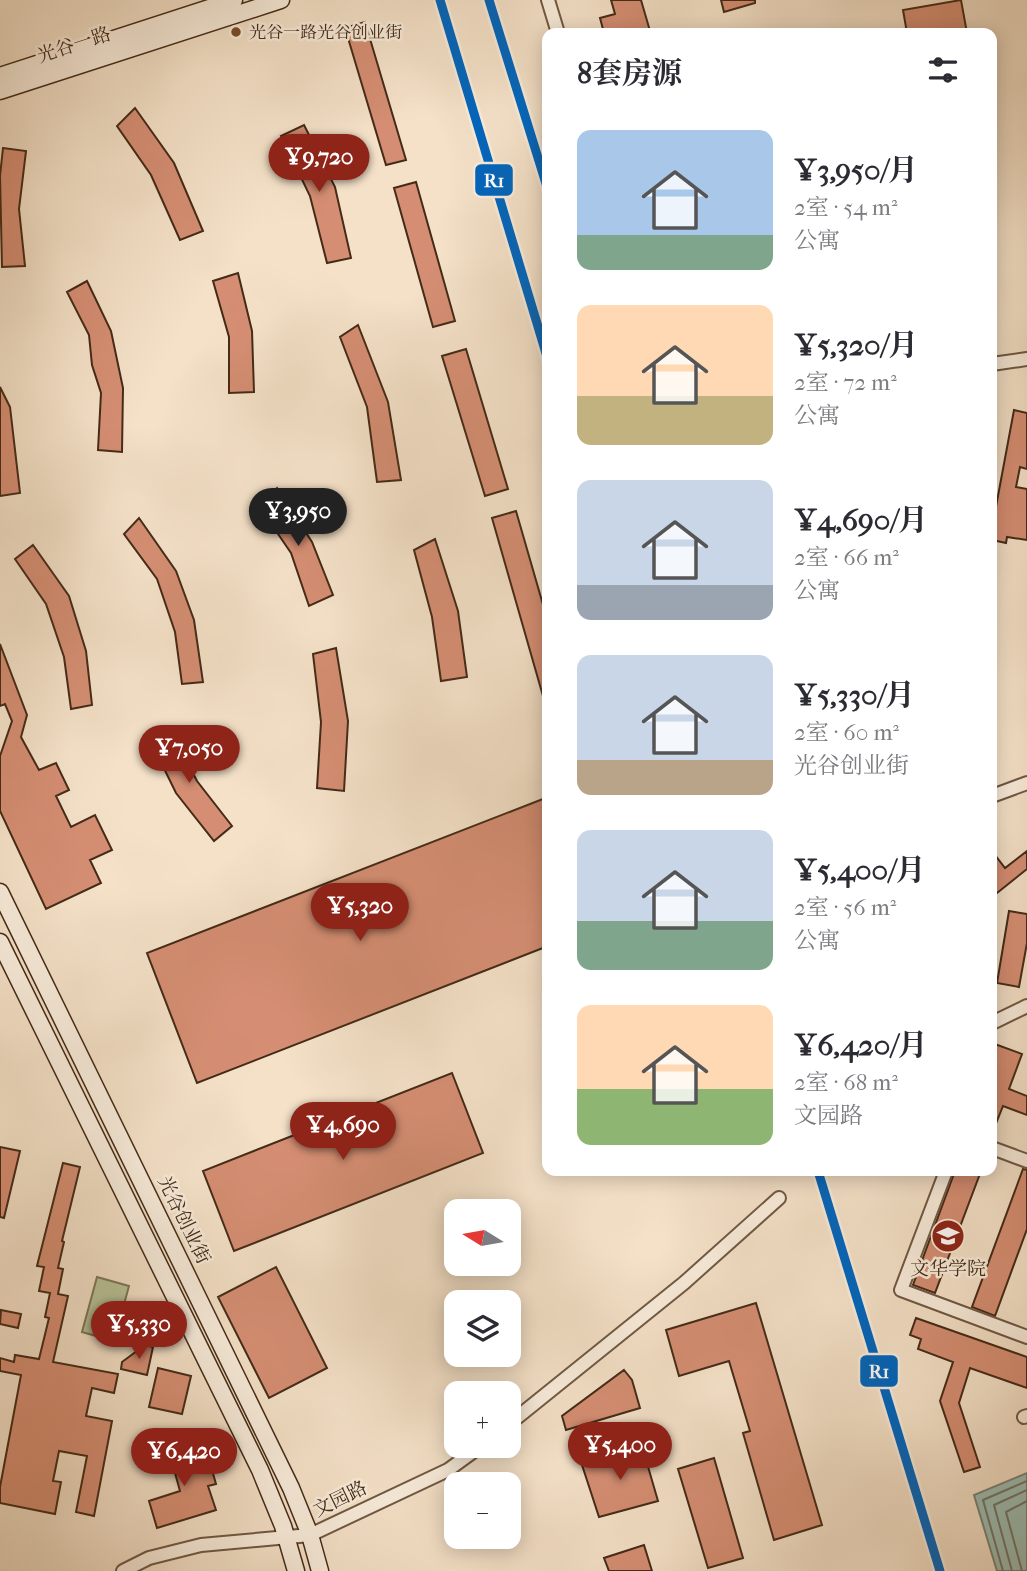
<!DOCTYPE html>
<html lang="zh">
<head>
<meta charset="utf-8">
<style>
	body { margin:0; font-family:"IM FELL French Canon","Noto Serif SC",serif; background:#f2f2f3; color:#2b2b33; height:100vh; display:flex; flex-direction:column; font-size:26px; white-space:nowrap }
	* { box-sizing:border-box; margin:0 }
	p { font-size:23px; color:#7c7c81 }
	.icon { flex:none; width:38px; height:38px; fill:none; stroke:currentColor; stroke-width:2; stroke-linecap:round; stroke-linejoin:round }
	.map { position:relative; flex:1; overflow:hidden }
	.drawer { position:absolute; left:542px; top:28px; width:455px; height:1148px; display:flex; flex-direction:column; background:#fff; border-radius:14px; box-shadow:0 4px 18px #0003 }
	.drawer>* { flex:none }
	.needle { width:46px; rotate:281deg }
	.tools { position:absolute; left:444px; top:1199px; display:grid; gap:14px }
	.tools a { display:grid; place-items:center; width:77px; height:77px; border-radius:14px; background:#fff; box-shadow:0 4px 18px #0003; font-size:35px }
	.price { position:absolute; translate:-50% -60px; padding:0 16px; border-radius:24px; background:#8f2418; color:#fff; font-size:23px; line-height:46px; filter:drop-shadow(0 2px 4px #0008) }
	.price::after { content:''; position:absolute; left:50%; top:42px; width:21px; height:16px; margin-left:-10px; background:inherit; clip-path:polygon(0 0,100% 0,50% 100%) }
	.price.active { background:#222; color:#fff }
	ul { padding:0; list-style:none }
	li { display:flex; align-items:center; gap:21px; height:175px; padding:0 35px }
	li span { display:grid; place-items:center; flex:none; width:196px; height:140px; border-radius:14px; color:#555 }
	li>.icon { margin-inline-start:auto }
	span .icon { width:84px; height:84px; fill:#fffc; stroke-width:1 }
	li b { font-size:30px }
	h2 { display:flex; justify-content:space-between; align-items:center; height:84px; padding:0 35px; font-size:30px }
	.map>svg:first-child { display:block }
	.green { fill:#b8c399; stroke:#7e7758; stroke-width:2 }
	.water { fill:#9cbeb5; stroke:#798376; stroke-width:2 }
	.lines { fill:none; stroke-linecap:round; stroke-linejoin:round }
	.shore { stroke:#707466; stroke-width:2 }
	.building { fill:#d58e73; stroke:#442b18; stroke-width:2 }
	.street-casing { stroke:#705844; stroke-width:16 }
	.secondary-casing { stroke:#442b18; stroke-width:19 }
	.street { stroke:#f8ecdb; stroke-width:12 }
	.secondary { stroke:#f8ecdb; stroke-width:16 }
	.rail-1-casing { stroke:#f8ecdb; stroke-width:14 }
	.rail-1 { stroke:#0065bd; stroke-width:9 }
	.bus-dot { fill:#7a4b2a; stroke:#f8ecdb; stroke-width:2.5 }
	.labels { text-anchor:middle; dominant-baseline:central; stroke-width:5; stroke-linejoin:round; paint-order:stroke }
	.bus-label { font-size:17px; fill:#442b18; stroke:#f8ecdb; text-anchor:start }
	.street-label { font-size:19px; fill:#442b18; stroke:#f8ecdb }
	.poi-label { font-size:19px; fill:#442b18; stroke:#f8ecdb }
	.line-badge { stroke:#f8ecdb; stroke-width:2.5 }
	.badge-label { font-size:19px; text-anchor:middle; font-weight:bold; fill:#fff }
</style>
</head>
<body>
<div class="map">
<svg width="1027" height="1571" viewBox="0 0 1027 1571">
	<rect width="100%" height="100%" fill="#f4e1c8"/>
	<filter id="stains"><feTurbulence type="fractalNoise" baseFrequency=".00286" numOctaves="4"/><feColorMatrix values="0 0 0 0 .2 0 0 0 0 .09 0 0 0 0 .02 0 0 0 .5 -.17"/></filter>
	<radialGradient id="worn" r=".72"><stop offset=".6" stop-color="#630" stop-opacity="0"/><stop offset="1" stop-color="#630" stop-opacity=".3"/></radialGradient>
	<path class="green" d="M 97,1277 L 129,1286 L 114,1341 L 82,1332 Z"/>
	<path class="water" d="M 1027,1473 L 1027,1571 L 997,1571 L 974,1495 Z"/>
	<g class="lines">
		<path class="shore" d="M 1003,1571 L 983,1500 L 1027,1481
			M 1012,1571 L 994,1505 L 1027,1490
			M 1022,1571 L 1006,1512 L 1027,1501"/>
	</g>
	<path class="building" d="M 611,0 L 641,0 L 650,31 L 604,33 L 600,18 L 615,14 Z
		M 721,0 L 755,0 L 755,3 L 724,12 Z
		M 961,0 L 967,33 L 907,33 L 903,10 Z
		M 365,22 L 406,160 L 386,165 L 345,28 Z
		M 135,108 L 174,163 L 203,231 L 180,240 L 151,175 L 117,126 Z
		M 304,125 L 335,187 L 351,258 L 327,263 L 310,196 L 281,136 Z
		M 3,148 L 26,151 L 19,209 L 25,266 L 2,267 L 0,176 Z
		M 416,182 L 455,321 L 433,327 L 394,188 Z
		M 238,273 L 252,331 L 254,392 L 229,393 L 229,337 L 213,281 Z
		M 87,281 L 111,331 L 123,388 L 122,452 L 98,450 L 101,393 L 92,365 L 89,335 L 67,292 Z
		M 358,325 L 388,402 L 401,480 L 377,482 L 367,407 L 340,337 Z
		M 466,349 L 508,489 L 485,496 L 442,356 Z
		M 0,387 L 10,407 L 20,493 L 0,496 Z
		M 1014,410 L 1027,413 L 1027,469 L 1020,467 L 1016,487 L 1027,489 L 1027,540 L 1007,537 L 1006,543 L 992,540 L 992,528 Z
		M 277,488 L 312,542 L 333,595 L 309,606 L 291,553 L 259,506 Z
		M 516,511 L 548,622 L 548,703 L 545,703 L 492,518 Z
		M 139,518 L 176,571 L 194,620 L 203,682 L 182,684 L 175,632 L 157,579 L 124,534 Z
		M 435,539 L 458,611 L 467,677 L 441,681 L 432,617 L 414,550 Z
		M 33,545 L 69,596 L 86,651 L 92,705 L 71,709 L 64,657 L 46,604 L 15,559 Z
		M 0,644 L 27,715 L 21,737 L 39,770 L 56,763 L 69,790 L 56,796 L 71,827 L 95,815 L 112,850 L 90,860 L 101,883 L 46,909 L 0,811 L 0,756 L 12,721 L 5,704 L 0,706 Z
		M 336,648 L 348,721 L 344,791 L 317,788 L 321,722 L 313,654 Z
		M 169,727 L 197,781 L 232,826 L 214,841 L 176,793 L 149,738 Z
		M 548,797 L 548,946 L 197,1083 L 147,953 Z
		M 992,851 L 1005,868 L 1027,851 L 1027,869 L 992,897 Z
		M 1009,911 L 1027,914 L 1027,943 L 1019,987 L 997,983 Z
		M 992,1043 L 1022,1054 L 1009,1089 L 1027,1096 L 1027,1115 L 1003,1106 L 993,1131 Z
		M 452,1073 L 483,1153 L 234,1251 L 203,1171 Z
		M 0,1147 L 20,1151 L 4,1218 L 0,1217 Z
		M 63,1163 L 80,1167 L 62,1241 L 64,1242 L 58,1268 L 63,1269 L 58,1294 L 68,1296 L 53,1362 L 118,1374 L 114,1393 L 92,1388 L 86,1416 L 112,1421 L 94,1516 L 76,1512 L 87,1456 L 59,1451 L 53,1481 L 61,1482 L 55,1514 L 0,1503 L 0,1487 L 21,1375 L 0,1371 L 0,1358 L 14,1362 L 15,1355 L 39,1359 L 49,1318 L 45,1317 L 50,1293 L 39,1291 L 44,1267 L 37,1266 Z
		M 1023,1169 L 1027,1170 L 1027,1229 L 995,1316 L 972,1307 Z
		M 955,1171 L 981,1171 L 935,1293 L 913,1285 Z
		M 276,1267 L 327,1368 L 269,1398 L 218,1297 Z
		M 756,1303 L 822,1525 L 774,1540 L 743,1433 L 750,1431 L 729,1361 L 679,1376 L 666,1330 Z
		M 1,1310 L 21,1314 L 18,1328 L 0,1324 Z
		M 916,1318 L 1027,1357 L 1027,1388 L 970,1368 L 959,1403 L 980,1467 L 964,1472 L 940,1401 L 953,1362 L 918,1349 L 921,1339 L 910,1335 Z
		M 145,1345 L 153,1347 L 147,1375 L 121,1369 L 122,1362 Z
		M 158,1368 L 191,1376 L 182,1414 L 149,1407 Z
		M 624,1370 L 632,1380 L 640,1408 L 566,1430 L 562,1416 Z
		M 161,1446 L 191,1451 L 189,1462 L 208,1456 L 216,1484 L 208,1486 L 216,1510 L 157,1528 L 149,1501 L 180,1491 L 175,1473 L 158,1470 Z
		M 642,1446 L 658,1501 L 599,1517 L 582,1465 Z
		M 714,1458 L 743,1558 L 708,1568 L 678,1469 Z
		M 644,1545 L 652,1571 L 609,1571 L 604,1558 Z"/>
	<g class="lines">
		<defs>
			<path id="street" d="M 548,0 L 558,33
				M 992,364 L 1027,359
				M 992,796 L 1027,783
				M 992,1023 L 1027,1006
				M 992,1148 L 1027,1161
				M 946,1171 L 901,1290 L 1027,1337
				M 1024,1417 L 1027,1416
				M 509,1424 L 684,1283 L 779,1198
				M 123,1571 L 149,1558 L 201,1545 L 310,1535 L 448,1470 L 481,1446"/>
			<path id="secondary" d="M 0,76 L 234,0
				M 0,91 L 281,0
				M 0,892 L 291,1488 L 310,1535 L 320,1571
				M 0,942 L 260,1470 L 283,1526 L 296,1571"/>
		</defs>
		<use href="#street" class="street-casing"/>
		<use href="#secondary" class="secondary-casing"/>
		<use href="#street" class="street"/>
		<use href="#secondary" class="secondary"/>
		<defs>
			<path id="rail-1" d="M 440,0 L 548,360
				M 489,0 L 548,190
				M 818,1171 L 940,1571"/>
		</defs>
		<use href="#rail-1" class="rail-1-casing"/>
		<use href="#rail-1" class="rail-1"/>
	</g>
	<defs>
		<symbol id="university-disc" viewBox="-11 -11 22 22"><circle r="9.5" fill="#8f2418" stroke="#f8ecdb"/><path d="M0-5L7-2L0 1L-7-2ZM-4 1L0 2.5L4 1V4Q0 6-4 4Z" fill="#fff"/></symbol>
	</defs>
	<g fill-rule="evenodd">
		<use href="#university-disc" x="929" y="1217" width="38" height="38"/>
	</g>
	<circle class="bus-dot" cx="236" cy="32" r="6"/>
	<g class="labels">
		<g class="bus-label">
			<text x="249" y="32">光谷一路光谷创业街</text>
		</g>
		<g class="street-label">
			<text transform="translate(74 45) rotate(-18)">光谷一路</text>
			<text transform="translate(184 1220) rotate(64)">光谷创业街</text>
			<text transform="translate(340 1499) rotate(-26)">文园路</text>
		</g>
		<g class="poi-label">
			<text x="948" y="1269">文华学院</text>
		</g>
	</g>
	<g class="line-badge">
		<rect x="474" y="163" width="40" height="34" rx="7" fill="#0065bd"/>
		<rect x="859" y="1354" width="40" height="34" rx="7" fill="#0065bd"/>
	</g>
	<g class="badge-label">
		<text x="494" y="187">R1</text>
		<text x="879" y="1378">R1</text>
	</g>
	<rect width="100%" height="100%" filter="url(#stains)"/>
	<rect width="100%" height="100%" fill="url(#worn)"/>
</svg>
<div class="tools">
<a><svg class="needle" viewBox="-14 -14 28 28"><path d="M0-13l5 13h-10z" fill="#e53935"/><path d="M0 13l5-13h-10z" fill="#7c7c81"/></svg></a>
<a><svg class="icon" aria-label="layers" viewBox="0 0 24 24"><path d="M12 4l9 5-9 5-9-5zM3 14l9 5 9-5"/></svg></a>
<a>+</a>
<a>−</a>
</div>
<b class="price" style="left:319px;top:194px">¥9,720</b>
<b class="price active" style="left:298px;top:548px">¥3,950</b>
<b class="price" style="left:189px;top:785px">¥7,050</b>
<b class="price" style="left:360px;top:943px">¥5,320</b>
<b class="price" style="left:343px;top:1162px">¥4,690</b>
<b class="price" style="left:139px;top:1361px">¥5,330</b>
<b class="price" style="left:620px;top:1482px">¥5,400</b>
<b class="price" style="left:184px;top:1488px">¥6,420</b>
<section class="drawer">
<h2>8套房源<svg class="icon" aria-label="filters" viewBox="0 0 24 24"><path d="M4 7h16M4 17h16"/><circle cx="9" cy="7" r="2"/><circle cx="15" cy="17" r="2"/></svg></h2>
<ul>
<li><span style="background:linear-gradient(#a9c7e8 75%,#7fa58c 0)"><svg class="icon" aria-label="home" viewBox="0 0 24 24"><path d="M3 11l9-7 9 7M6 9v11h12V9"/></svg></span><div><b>¥3,950/月</b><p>2室 · 54 m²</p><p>公寓</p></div></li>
<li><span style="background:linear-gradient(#ffd9b3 65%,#c2b280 0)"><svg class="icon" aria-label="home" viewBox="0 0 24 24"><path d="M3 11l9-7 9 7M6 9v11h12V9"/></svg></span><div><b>¥5,320/月</b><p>2室 · 72 m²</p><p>公寓</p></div></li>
<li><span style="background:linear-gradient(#c9d6e8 75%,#9aa5b1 0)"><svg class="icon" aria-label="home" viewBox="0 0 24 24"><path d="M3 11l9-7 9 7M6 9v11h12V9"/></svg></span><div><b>¥4,690/月</b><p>2室 · 66 m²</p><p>公寓</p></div></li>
<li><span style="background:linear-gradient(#c9d6e8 75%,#b9a48a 0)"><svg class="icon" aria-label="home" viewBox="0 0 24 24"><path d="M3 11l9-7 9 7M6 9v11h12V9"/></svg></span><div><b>¥5,330/月</b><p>2室 · 60 m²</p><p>光谷创业街</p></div></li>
<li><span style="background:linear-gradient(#c9d6e8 65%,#7fa58c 0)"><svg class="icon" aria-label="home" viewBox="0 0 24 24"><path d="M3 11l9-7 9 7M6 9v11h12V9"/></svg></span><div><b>¥5,400/月</b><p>2室 · 56 m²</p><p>公寓</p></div></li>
<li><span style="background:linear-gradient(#ffd9b3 60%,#8fb573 0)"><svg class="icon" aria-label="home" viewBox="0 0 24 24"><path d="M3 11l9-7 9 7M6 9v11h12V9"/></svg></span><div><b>¥6,420/月</b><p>2室 · 68 m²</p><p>文园路</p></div></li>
</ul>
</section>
</div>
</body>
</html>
